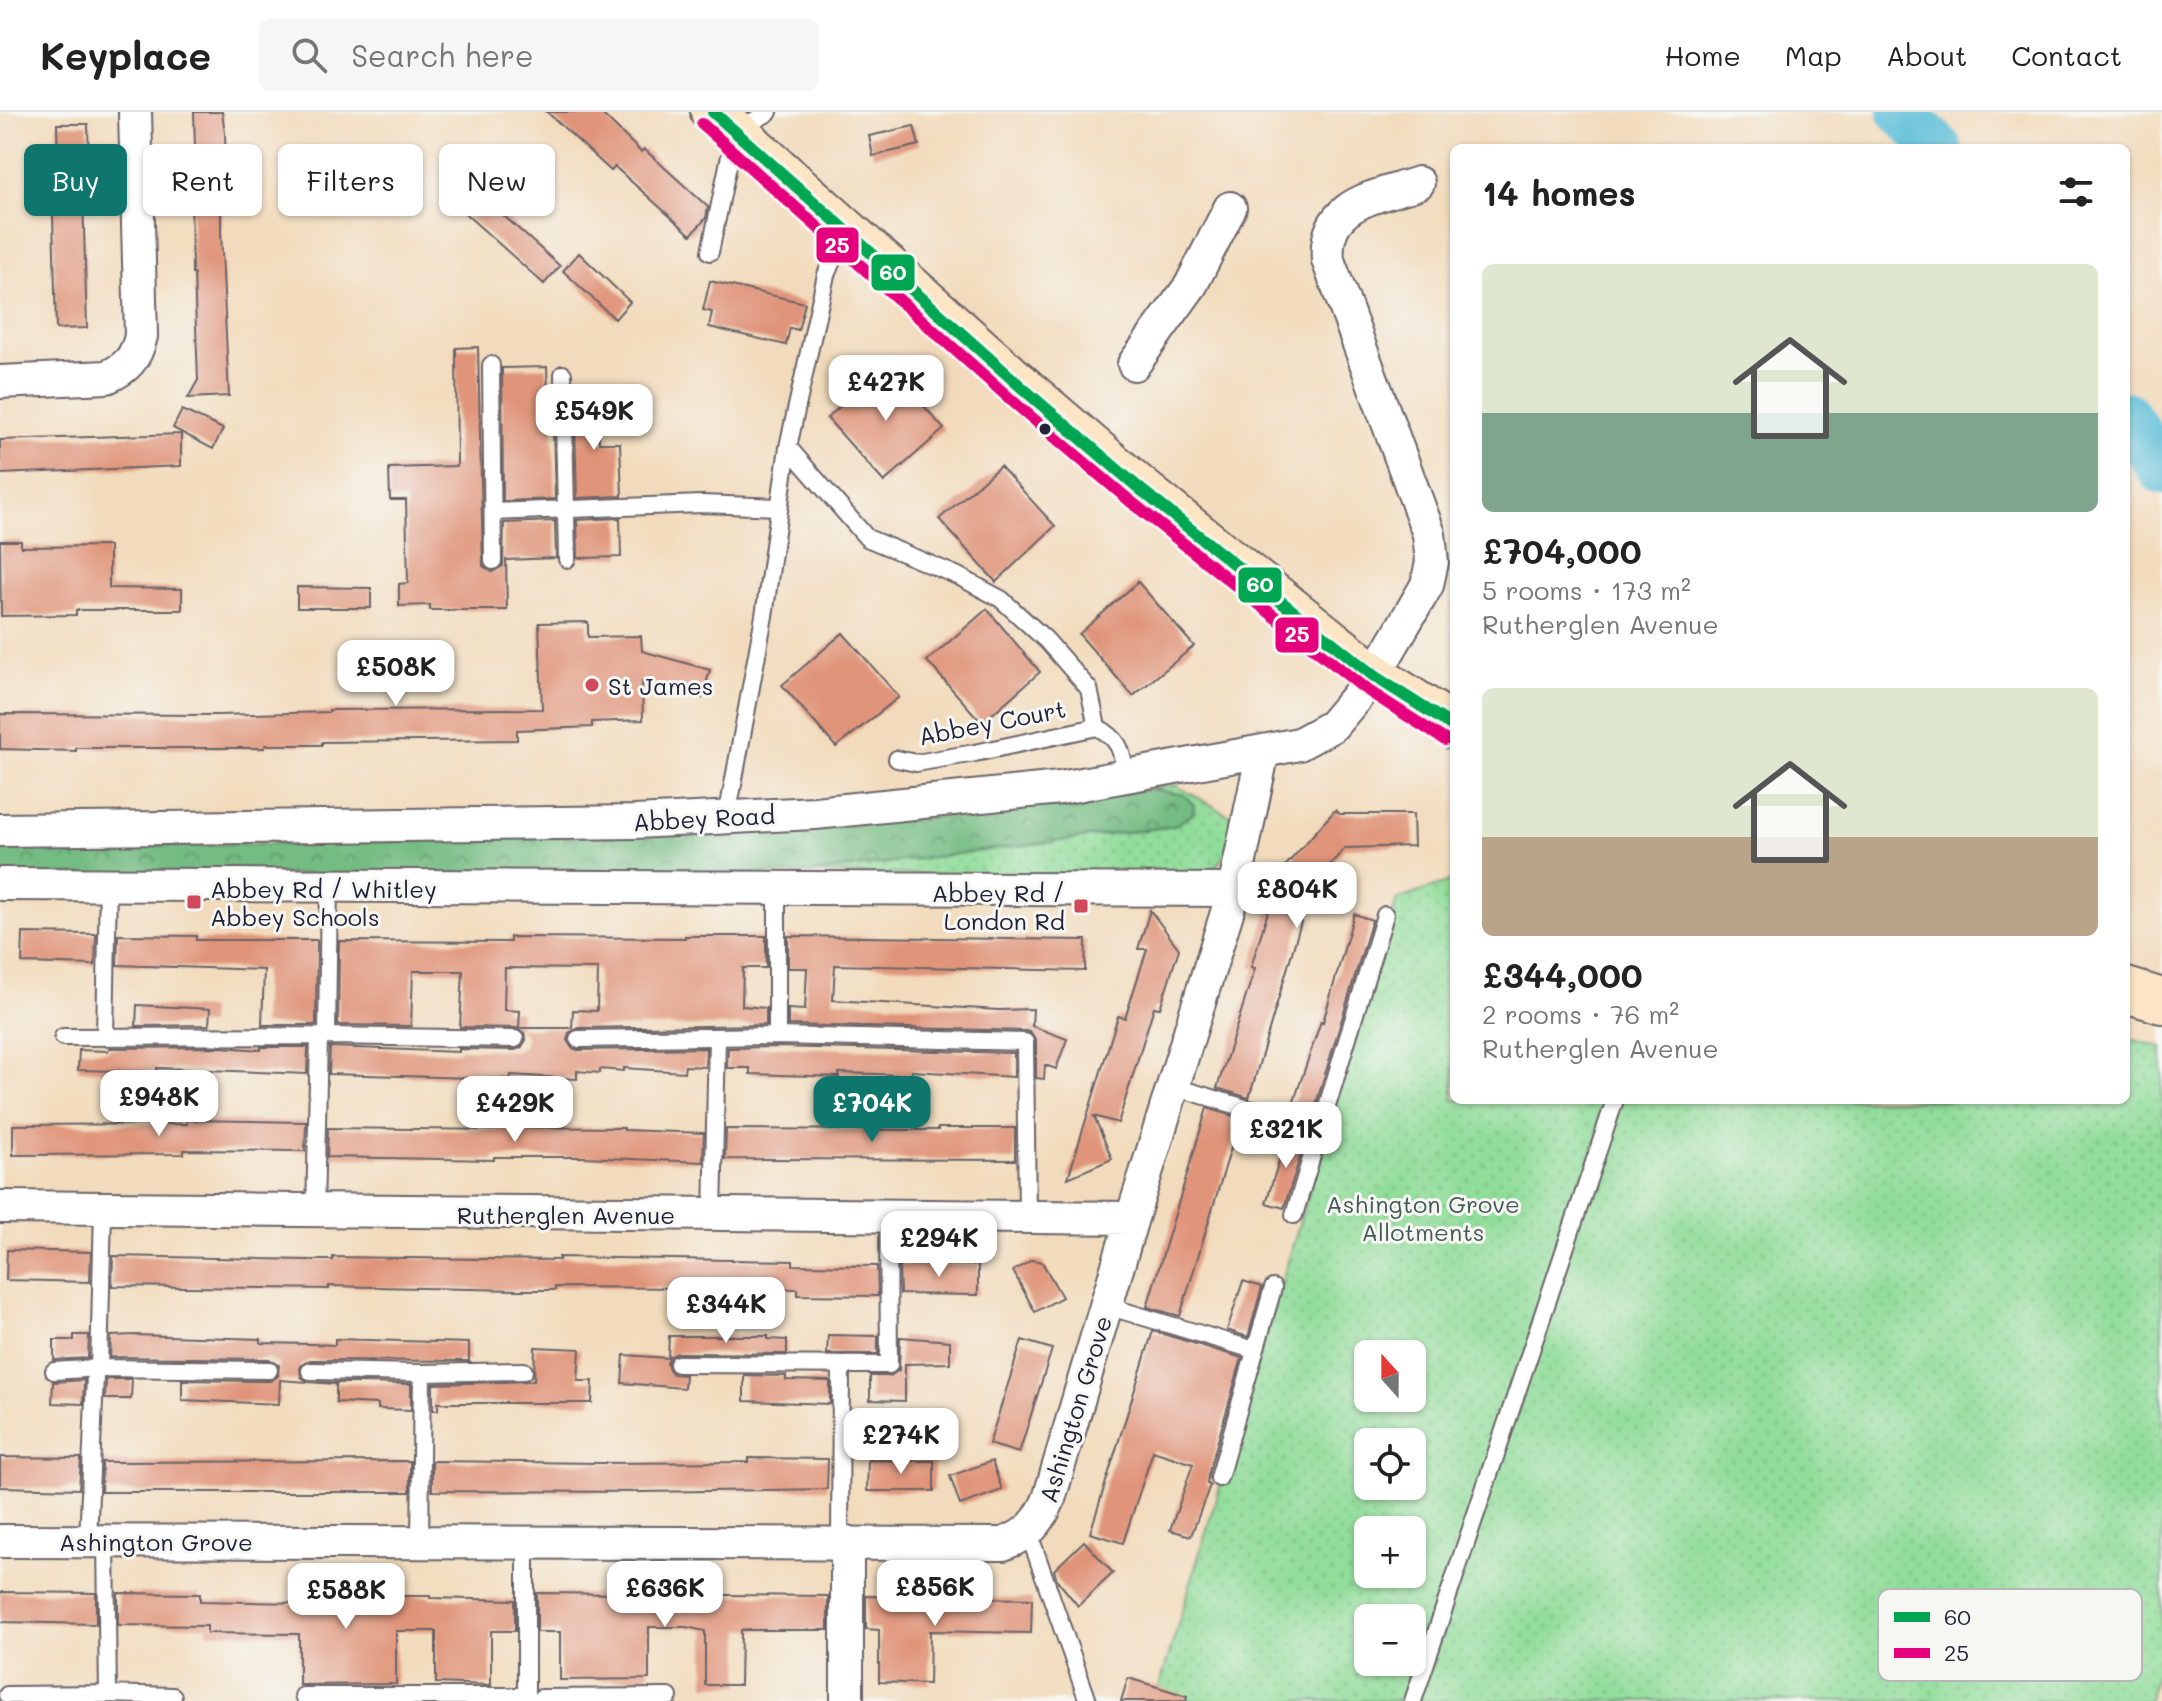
<!DOCTYPE html>
<html lang="en">
<head>
<meta charset="utf-8">
<style>
	body { margin:0; font-family:Mali,sans-serif; background:#f6f6f6; color:#222; height:100vh; display:flex; flex-direction:column; font-size:30px; white-space:nowrap }
	* { box-sizing:border-box; margin:0 }
	p { font-size:26px; color:#767676 }
	.icon { flex:none; width:44px; height:44px; fill:none; stroke:currentColor; stroke-width:2; stroke-linecap:round; stroke-linejoin:round }
	.map { position:relative; flex:1; overflow:hidden }
	.side { position:absolute; left:1450px; top:32px; width:680px; height:960px; display:flex; flex-direction:column; background:#fff; border-radius:12px; box-shadow:0 2px 6px #0004 }
	.side>* { flex:none }
	.top-card { position:absolute; left:24px; top:32px; width:760px; height:72px; display:flex; gap:16px }
	.needle { width:52px; rotate:339deg }
	.controls { position:absolute; left:1354px; top:1228px; display:grid; gap:16px }
	.controls a { display:grid; place-items:center; width:72px; height:72px; border-radius:12px; background:#fff; box-shadow:0 2px 6px #0004; font-size:40px }
	.price { position:absolute; translate:-50% -68px; padding:0 18px; border-radius:16px; background:#fff; color:#222; font-size:26px; line-height:52px; filter:drop-shadow(0 2px 4px #0008) }
	.price::after { content:''; position:absolute; left:50%; top:48px; width:24px; height:18px; margin-left:-12px; background:inherit; clip-path:polygon(0 0,100% 0,50% 100%) }
	.price.selected { background:#0f766e; color:#fff }
	ul { padding:0; list-style:none }
	li { display:grid; align-content:center; gap:16px; height:424px; padding:0 32px }
	li span { display:grid; place-items:center; height:248px; border-radius:12px; color:#555 }
	li>.icon { margin-inline-start:auto }
	span .icon { width:144px; height:144px; fill:#fffc; stroke-width:1 }
	li b { font-size:34px }
	h2 { display:flex; justify-content:space-between; align-items:center; height:96px; padding:0 32px; font-size:34px }
	.chip { padding:0 28px; border-radius:12px; background:#fff; box-shadow:0 2px 6px #0004; font-size:28px; line-height:72px }
	.chip.selected { background:#0f766e; color:#fff }
	header { display:flex; align-items:center; gap:48px; box-sizing:border-box; height:112px; padding:0 40px; background:#fff; border-bottom:2px solid #e0e0e0 }
	header strong { font-size:38px }
	nav { display:flex; gap:44px; margin-inline-start:auto; font-size:28px }
	.search { width:560px; height:72px; background:#f6f6f6; display:flex; align-items:center; gap:20px; box-sizing:border-box; padding:0 28px; border-radius:12px; color:#767676; font-size:30px }
	.map>svg:first-child { display:block }
	.green { fill:url(#green-dots); stroke:#5a806a; stroke-width:2; fill-rule:evenodd }
	.forest { fill:url(#forest-crowns); stroke:#4b6f5e; stroke-width:2 }
	.lines { fill:none; stroke-linecap:round; stroke-linejoin:round }
	.river { stroke:#5abdd8; stroke-width:48 }
	.building { fill:#e0957a; fill-rule:evenodd }
	.service-casing { stroke:#6b6368; stroke-width:20 }
	.minor-casing { stroke:#6b6368; stroke-width:36 }
	.secondary-casing { stroke:#6b6368; stroke-width:48 }
	.service { stroke:#fff; stroke-width:16 }
	.minor { stroke:#fff; stroke-width:32 }
	.secondary { stroke:#fce5c4; stroke-width:44 }
	.bus-1-casing { stroke:#f6f6f2; stroke-width:18 }
	.bus-2-casing { stroke:#f6f6f2; stroke-width:18 }
	.bus-1 { stroke:#00a651; stroke-width:12 }
	.bus-2 { stroke:#e5007d; stroke-width:12 }
	.bus-dot { fill:#22223b; stroke:#f6f6f2; stroke-width:3 }
	.poi-dot { fill:#d1495b; stroke:#f6f6f2; stroke-width:3 }
	.labels { text-anchor:middle; dominant-baseline:central; stroke-width:6; stroke-linejoin:round; paint-order:stroke }
	.poi-label { font-size:24px; fill:#22223b; stroke:#f6f6f2; text-anchor:start }
	.street-label { font-size:24px; fill:#22223b; stroke:#f6f6f2 }
	.park-label { font-size:24px; fill:#435a58; stroke:#f6f6f2 }
	.key { fill:#f6f6f2; stroke:#b6b6bb; stroke-width:2 }
	.key-label { font-size:22px; fill:#22223b }
	.line-badge { stroke:#f6f6f2; stroke-width:3 }
	.badge-label { font-size:22px; text-anchor:middle; font-weight:bold; fill:#fff }
</style>
</head>
<body>
<header>
<strong>Keyplace</strong>
<div class="search"><svg class="icon" aria-label="search" viewBox="0 0 24 24"><circle cx="10" cy="10" r="6"/><path d="M15 15l6 6"/></svg>Search here</div>
<nav><a>Home</a><a>Map</a><a>About</a><a>Contact</a></nav>
</header>
<div class="map">
<svg width="2162" height="1589" viewBox="0 0 2162 1589">
	<defs>
		<pattern id="green-dots" width="8" height="8" patternUnits="userSpaceOnUse" patternTransform="scale(2)"><rect width="8" height="8" fill="#91dd9a"/><path d="M2 2h.1M6 6h.1" fill="none" stroke="#7dbd86" stroke-width="1.8" stroke-linecap="round"/></pattern>
		<pattern id="forest-crowns" width="20" height="18" patternUnits="userSpaceOnUse" patternTransform="scale(2)"><rect width="20" height="18" fill="#74bc82"/><path d="M2 6a3 3 0 1 1 6 0M12 15a3 3 0 1 1 6 0" fill="none" stroke="#5f986c"/></pattern>
	</defs>
	<rect width="100%" height="100%" fill="#f6f6f2"/>
	<filter id="ink" filterUnits="userSpaceOnUse"><feTurbulence type="fractalNoise" baseFrequency=".0125" numOctaves="2"/><feDisplacementMap in="SourceGraphic" scale="16" xChannelSelector="R" yChannelSelector="G"/><feConvolveMatrix kernelMatrix="1 2 1 2 8 2 1 2 1" color-interpolation-filters="sRGB"/></filter>
	<filter id="wash" filterUnits="userSpaceOnUse"><feTurbulence type="fractalNoise" baseFrequency=".006" numOctaves="4" result="noise"/><feDisplacementMap in="SourceGraphic" scale="32" xChannelSelector="R" yChannelSelector="G"/><feGaussianBlur stdDeviation="1.8" result="paint"/><feColorMatrix in="noise" values="0 0 0 0 0 0 0 0 0 0 0 0 0 0 0 0 0 1.4 0 .05"/><feComposite in="paint" operator="in"/></filter>
	<g filter="url(#wash)">
		<rect width="100%" height="100%" fill="#f2dbbc"/>
		<path class="green" d="M 1175,673 L 1229,703 C 1238,730 1224,753 1199,764 L 802,762 L 1174,714 L 1184,683 L 1151,677 Z
			M 1454,768 L 1454,988 L 2126,988 L 2126,926 L 2162,935 L 2162,1542 L 2149,1589 L 1155,1589 L 1397,788 ZM 1368,1242 L 1412,1242 L 1412,1286 L 1368,1286 ZM 1368,1330 L 1412,1330 L 1412,1374 L 1368,1374 ZM 1368,1418 L 1412,1418 L 1412,1462 L 1368,1462 ZM 1368,1506 L 1412,1506 L 1412,1550 L 1368,1550 Z"/>
		<path class="forest" d="M 1151,677 L 1184,683 L 1194,693 L 1193,702 L 1174,714 L 802,762 L 0,763 L 0,737 L 623,723 L 819,716 L 992,700 Z"/>
		<g class="lines">
			<path class="river" d="M 1902,0 L 1938,36
				M 2126,303 L 2162,358"/>
		</g>
		<g id="blocks">
			<path class="building" d="M 194,0 L 222,0 L 225,21 L 226,62 L 221,62 L 221,120 L 229,284 L 188,286 L 198,268 L 194,162 L 192,162 L 191,71 L 196,71 Z
				M 547,0 L 600,0 L 641,40 L 644,37 L 708,95 L 706,106 L 691,123 L 615,55 L 611,59 Z
				M 57,12 L 88,12 L 89,52 L 82,52 L 87,216 L 56,217 L 52,66 L 58,66 Z
				M 914,14 L 919,33 L 873,44 L 869,24 Z
				M 475,78 L 560,154 L 544,172 L 459,96 Z
				M 579,141 L 630,190 L 615,207 L 563,159 Z
				M 710,169 L 805,191 L 798,218 L 790,216 L 786,233 L 709,215 L 712,200 L 703,198 Z
				M 478,235 L 483,454 L 492,460 L 503,454 L 504,411 L 555,409 L 556,446 L 506,448 L 507,498 L 430,498 L 430,493 L 399,494 L 399,472 L 408,471 L 406,388 L 390,388 L 389,356 L 457,354 L 456,236 Z
				M 888,253 L 944,317 L 884,370 L 827,306 Z
				M 547,255 L 548,280 L 552,280 L 555,387 L 503,389 L 502,256 Z
				M 598,278 L 599,331 L 620,331 L 622,384 L 577,386 L 574,279 Z
				M 182,298 L 223,317 L 213,337 L 173,316 Z
				M 181,322 L 181,354 L 0,362 L 0,328 Z
				M 1000,354 L 1055,414 L 996,470 L 939,407 Z
				M 620,406 L 621,445 L 578,446 L 577,408 Z
				M 0,429 L 21,429 L 21,435 L 109,434 L 109,476 L 182,477 L 182,498 L 76,498 L 76,503 L 1,504 Z
				M 1138,470 L 1194,534 L 1133,584 L 1079,522 Z
				M 297,475 L 371,476 L 371,496 L 297,496 Z
				M 987,497 L 1040,560 L 982,611 L 927,549 Z
				M 588,510 L 588,525 L 641,524 L 642,539 L 710,558 L 702,586 L 642,569 L 643,608 L 592,610 L 592,615 L 517,618 L 517,628 L 322,630 L 322,633 L 265,633 L 265,636 L 76,636 L 76,639 L 0,637 L 0,602 L 217,603 L 329,600 L 329,598 L 542,597 L 539,511 Z
				M 843,521 L 899,585 L 836,635 L 782,573 Z
				M 1335,698 L 1340,702 L 1413,702 L 1414,734 L 1345,736 L 1312,773 L 1249,986 L 1217,976 L 1255,856 L 1251,855 L 1280,760 Z
				M 1150,798 L 1179,837 L 1160,896 L 1154,895 L 1118,1011 L 1094,1004 L 1112,1047 L 1068,1066 L 1118,904 L 1125,906 L 1147,837 L 1138,837 Z
				M 1354,802 L 1372,808 L 1312,1005 L 1291,998 L 1321,909 L 1323,910 Z
				M 23,821 L 96,822 L 95,853 L 22,851 Z
				M 118,823 L 196,824 L 196,828 L 317,828 L 316,913 L 262,913 L 264,858 L 117,853 Z
				M 685,824 L 766,824 L 766,856 L 743,856 L 742,894 L 766,896 L 766,913 L 578,916 L 569,921 L 567,928 L 572,936 L 578,938 L 706,936 L 705,955 L 685,954 L 684,960 L 624,956 L 624,959 L 600,957 L 600,961 L 577,959 L 577,967 L 511,963 L 510,967 L 329,962 L 330,935 L 459,940 L 459,937 L 515,938 L 521,936 L 526,928 L 524,921 L 516,916 L 460,915 L 463,859 L 413,859 L 411,914 L 338,913 L 339,829 L 510,830 L 510,825 L 685,826 ZM 505,856 L 598,857 L 597,899 L 573,898 L 572,916 L 519,916 L 520,899 L 504,898 Z
				M 788,824 L 1086,828 L 1085,859 L 835,853 L 833,888 L 999,898 L 1033,897 L 1032,914 L 1067,927 L 1056,957 L 1045,953 L 1044,967 L 1036,966 L 1036,929 L 1031,921 L 1026,919 L 788,913 L 788,897 L 805,898 L 807,856 L 788,856 Z
				M 137,893 L 210,897 L 209,913 L 136,914 Z
				M 221,935 L 261,938 L 261,935 L 308,935 L 307,962 L 157,956 L 157,960 L 78,958 L 79,938 L 108,939 L 109,936 Z
				M 777,935 L 1014,941 L 1014,965 L 912,959 L 911,963 L 839,961 L 839,965 L 750,962 L 750,956 L 727,956 L 728,936 Z
				M 1207,996 L 1240,1006 L 1180,1204 L 1147,1195 Z
				M 187,1008 L 306,1010 L 305,1039 L 184,1038 L 184,1042 L 13,1043 L 13,1013 L 187,1012 Z
				M 499,1015 L 624,1016 L 624,1018 L 704,1021 L 703,1050 L 582,1045 L 494,1045 L 494,1048 L 327,1045 L 328,1016 L 499,1018 Z
				M 938,1016 L 1015,1016 L 1015,1048 L 725,1047 L 726,1017 L 938,1018 Z
				M 1285,1019 L 1306,1026 L 1284,1096 L 1266,1091 L 1286,1026 L 1284,1025 Z
				M 7,1138 L 91,1140 L 90,1170 L 6,1168 Z
				M 113,1144 L 308,1148 L 333,1148 L 333,1145 L 559,1148 L 559,1145 L 793,1149 L 793,1153 L 877,1154 L 878,1184 L 798,1183 L 798,1177 L 691,1176 L 555,1175 L 555,1178 L 517,1178 L 329,1174 L 329,1177 L 112,1174 Z
				M 1032,1148 L 1042,1150 L 1062,1185 L 1035,1200 L 1013,1159 Z
				M 899,1152 L 978,1153 L 978,1183 L 900,1182 Z
				M 1243,1169 L 1262,1175 L 1248,1225 L 1227,1218 Z
				M 1153,1219 L 1242,1246 L 1208,1363 L 1207,1372 L 1210,1373 L 1191,1424 L 1170,1418 L 1193,1352 L 1153,1339 L 1123,1431 L 1090,1421 Z
				M 74,1223 L 89,1223 L 88,1246 L 54,1248 L 54,1228 L 74,1228 Z
				M 135,1223 L 261,1227 L 261,1231 L 310,1232 L 335,1233 L 335,1227 L 469,1231 L 469,1249 L 310,1248 L 300,1254 L 301,1265 L 309,1270 L 411,1272 L 411,1298 L 378,1297 L 378,1292 L 336,1290 L 336,1272 L 280,1268 L 279,1292 L 182,1288 L 182,1268 L 270,1269 L 278,1264 L 279,1253 L 269,1247 L 110,1245 L 111,1224 Z
				M 828,1223 L 878,1224 L 878,1242 L 827,1242 Z
				M 669,1224 L 768,1224 L 768,1227 L 787,1228 L 787,1242 L 678,1241 L 668,1245 Z
				M 900,1225 L 950,1229 L 950,1251 L 905,1252 L 905,1289 L 870,1288 L 870,1264 L 890,1264 L 899,1258 Z
				M 1022,1228 L 1052,1237 L 1019,1341 L 989,1332 Z
				M 535,1235 L 580,1237 L 578,1269 L 593,1269 L 592,1291 L 438,1291 L 438,1298 L 433,1298 L 433,1272 L 534,1269 Z
				M 624,1243 L 669,1246 L 667,1251 L 669,1258 L 673,1262 L 685,1263 L 684,1276 L 622,1271 Z
				M 744,1263 L 786,1264 L 786,1268 L 830,1269 L 830,1292 L 744,1289 Z
				M 106,1267 L 132,1267 L 131,1287 L 105,1287 Z
				M 84,1268 L 83,1292 L 52,1291 L 53,1270 Z
				M 0,1345 L 81,1346 L 79,1377 L 0,1375 Z
				M 749,1346 L 828,1347 L 827,1377 L 643,1380 L 432,1379 L 432,1349 L 601,1351 L 749,1350 Z
				M 868,1348 L 934,1349 L 934,1379 L 867,1379 Z
				M 410,1349 L 410,1380 L 101,1380 L 102,1350 Z
				M 992,1349 L 1002,1378 L 960,1393 L 950,1364 Z
				M 1084,1429 L 1113,1461 L 1078,1494 L 1057,1468 L 1054,1458 Z
				M 0,1480 L 96,1481 L 96,1512 L 0,1510 Z
				M 118,1481 L 200,1482 L 200,1489 L 298,1491 L 298,1484 L 430,1484 L 430,1486 L 515,1488 L 515,1519 L 491,1519 L 491,1573 L 436,1571 L 436,1519 L 396,1519 L 396,1572 L 299,1573 L 299,1522 L 207,1521 L 207,1514 L 118,1513 Z
				M 537,1481 L 828,1484 L 828,1518 L 741,1518 L 740,1573 L 705,1573 L 705,1519 L 686,1515 L 649,1515 L 649,1567 L 560,1568 L 560,1520 L 537,1520 Z
				M 866,1484 L 1032,1487 L 1031,1521 L 930,1519 L 929,1572 L 879,1570 L 879,1518 L 866,1517 Z
				M 1128,1566 L 1187,1584 L 1186,1589 L 1121,1589 Z"/>
		</g>
	</g>
	<g filter="url(#ink)">
		<use href="#blocks" fill-opacity="0" stroke="#6b6368" stroke-width="2"/>
		<g class="lines">
			<defs>
				<path id="service" d="M 844,121 L 826,163 L 788,335 L 867,426 L 958,464 L 1001,487 L 1046,528 L 1089,577 L 1097,615
					M 710,140 L 735,20 L 769,0
					M 491,253 L 493,449
					M 563,262 L 567,447
					M 493,400 L 702,392 L 779,395
					M 1097,615 C 1121,628 1121,638 1126,662
					M 897,647 L 916,651 L 975,641 L 1097,615
					M 727,705 L 764,504 L 788,335
					M 327,924 L 515,927
					M 777,924 L 1025,930 L 1027,1105
					M 63,925 L 327,924 L 329,772
					M 105,925 L 108,771
					M 578,927 L 777,924 L 777,775
					M 1175,975 L 1319,1018
					M 103,1098 L 99,1256 L 269,1258
					M 315,1100 L 319,924
					M 713,1103 L 717,925
					M 1294,1103 L 1385,803
					M 1107,1194 L 1254,1238
					M 678,1252 L 889,1253 L 888,1104
					M 54,1259 L 99,1256 L 95,1264 L 88,1429
					M 310,1259 L 422,1261
					M 1219,1366 L 1273,1176
					M 1028,1419 L 1088,1589
					M 106,1430 L 108,1582 L 173,1584
					M 420,1430 L 422,1261 L 524,1259
					M 840,1430 L 841,1253
					M 7,1583 L 108,1582
					M 303,1584 L 526,1584 L 526,1430
					M 541,1589 L 541,1586 L 669,1585
					M 1413,1589 L 1615,988"/>
				<path id="minor" d="M 1134,252 L 1191,173 L 1230,96
					M 0,270 L 107,265 C 127,256 136,246 141,224 L 135,0
					M 0,718 L 635,710 L 815,701 L 1060,676 L 1263,639 L 1299,632 L 1332,614 L 1374,564 L 1427,473 L 1432,450 L 1429,422 L 1328,148 C 1323,90 1374,86 1418,71
					M 0,772 L 1234,778
					M 0,1095 L 1132,1106
					M 0,1429 L 1003,1432 C 1028,1423 1039,1411 1049,1387 L 1132,1106 L 1234,778 L 1263,639
					M 847,1430 L 847,1589"/>
				<path id="secondary" d="M 713,0 L 1028,281 L 1140,377 L 1374,564 L 1454,615
					M 2126,878 L 2162,889"/>
			</defs>
			<use href="#service" class="service-casing"/>
			<use href="#minor" class="minor-casing"/>
			<use href="#secondary" class="secondary-casing"/>
			<use href="#service" class="service"/>
			<use href="#minor" class="minor"/>
			<use href="#secondary" class="secondary"/>
			<defs>
				<path id="bus-1" d="M 713,0 L 1028,281 L 1140,377 L 1374,564 L 1454,615"/>
				<path id="bus-2" d="M 702,12 L 1017,293 L 1130,389 L 1364,576 L 1445,628"/>
			</defs>
			<use href="#bus-1" class="bus-1-casing"/>
			<use href="#bus-2" class="bus-2-casing"/>
			<use href="#bus-1" class="bus-1"/>
			<use href="#bus-2" class="bus-2"/>
		</g>
	</g>
	<circle class="bus-dot" cx="1045" cy="317" r="7"/>
	<g class="poi-dot">
		<circle cx="592" cy="573" r="8"/>
		<rect x="186" y="782" width="16" height="16" rx="4"/>
		<rect x="1073" y="786" width="16" height="16" rx="4"/>
	</g>
	<g class="labels">
		<g class="poi-label">
			<text x="608" y="573">St James</text>
			<text x="210" y="776">Abbey Rd / Whitley<tspan x="210" dy="28">Abbey Schools</tspan></text>
			<text x="1065" y="780" text-anchor="end">Abbey Rd /<tspan x="1065" dy="28">London Rd</tspan></text>
		</g>
		<g class="street-label">
			<text transform="translate(992 610) rotate(-11)">Abbey Court</text>
			<text transform="translate(704 706) rotate(-3)">Abbey Road</text>
			<text x="566" y="1102">Rutherglen Avenue</text>
			<text transform="translate(1075 1297) rotate(-73)">Ashington Grove</text>
			<text x="156" y="1429">Ashington Grove</text>
		</g>
		<g class="park-label">
			<text x="1423" y="1091">Ashington Grove<tspan x="1423" dy="28">Allotments</tspan></text>
		</g>
	</g>
	<rect x="1878" y="1477" width="264" height="92" rx="12" class="key"/>
	<rect x="1894" y="1500" width="36" height="10" fill="#00a651"/>
	<rect x="1894" y="1536" width="36" height="10" fill="#e5007d"/>
	<g class="key-label">
		<text x="1944" y="1513">60</text>
		<text x="1944" y="1549">25</text>
	</g>
	<g class="line-badge">
		<rect x="815" y="114" width="45" height="38" rx="8" fill="#e5007d"/>
		<rect x="870" y="141" width="46" height="39" rx="8" fill="#00a651"/>
		<rect x="1237" y="454" width="46" height="38" rx="8" fill="#00a651"/>
		<rect x="1274" y="504" width="46" height="38" rx="8" fill="#e5007d"/>
	</g>
	<g class="badge-label">
		<text x="837" y="141">25</text>
		<text x="893" y="168">60</text>
		<text x="1260" y="480">60</text>
		<text x="1297" y="530">25</text>
	</g>
</svg>
<div class="controls">
<a><svg class="needle" viewBox="-14 -14 28 28"><path d="M0-13l5 13h-10z" fill="#e53935"/><path d="M0 13l5-13h-10z" fill="#767676"/></svg></a>
<a><svg class="icon" aria-label="locate" viewBox="0 0 24 24"><circle cx="12" cy="12" r="6"/><path d="M12 2v4M12 18v4M2 12h4M18 12h4"/></svg></a>
<a>+</a>
<a>−</a>
</div>
<b class="price" style="left:886px;top:311px">£427K</b>
<b class="price" style="left:594px;top:340px">£549K</b>
<b class="price" style="left:396px;top:596px">£508K</b>
<b class="price" style="left:1297px;top:818px">£804K</b>
<b class="price" style="left:159px;top:1026px">£948K</b>
<b class="price" style="left:515px;top:1032px">£429K</b>
<b class="price selected" style="left:872px;top:1032px">£704K</b>
<b class="price" style="left:1286px;top:1058px">£321K</b>
<b class="price" style="left:939px;top:1167px">£294K</b>
<b class="price" style="left:726px;top:1233px">£344K</b>
<b class="price" style="left:901px;top:1364px">£274K</b>
<b class="price" style="left:935px;top:1516px">£856K</b>
<b class="price" style="left:665px;top:1517px">£636K</b>
<b class="price" style="left:346px;top:1519px">£588K</b>
<div class="top-card">
<a class="chip selected">Buy</a>
<a class="chip">Rent</a>
<a class="chip">Filters</a>
<a class="chip">New</a>
</div>
<section class="side">
<h2>14 homes<svg class="icon" aria-label="filters" viewBox="0 0 24 24"><path d="M4 7h16M4 17h16"/><circle cx="9" cy="7" r="2"/><circle cx="15" cy="17" r="2"/></svg></h2>
<ul>
<li><span style="background:linear-gradient(#dfe7d0 60%,#7fa58c 0)"><svg class="icon" aria-label="home" viewBox="0 0 24 24"><path d="M3 11l9-7 9 7M6 9v11h12V9"/></svg></span><div><b>£704,000</b><p>5 rooms · 173 m²</p><p>Rutherglen Avenue</p></div></li>
<li><span style="background:linear-gradient(#dfe7d0 60%,#b9a48a 0)"><svg class="icon" aria-label="home" viewBox="0 0 24 24"><path d="M3 11l9-7 9 7M6 9v11h12V9"/></svg></span><div><b>£344,000</b><p>2 rooms · 76 m²</p><p>Rutherglen Avenue</p></div></li>
</ul>
</section>
</div>
</body>
</html>
